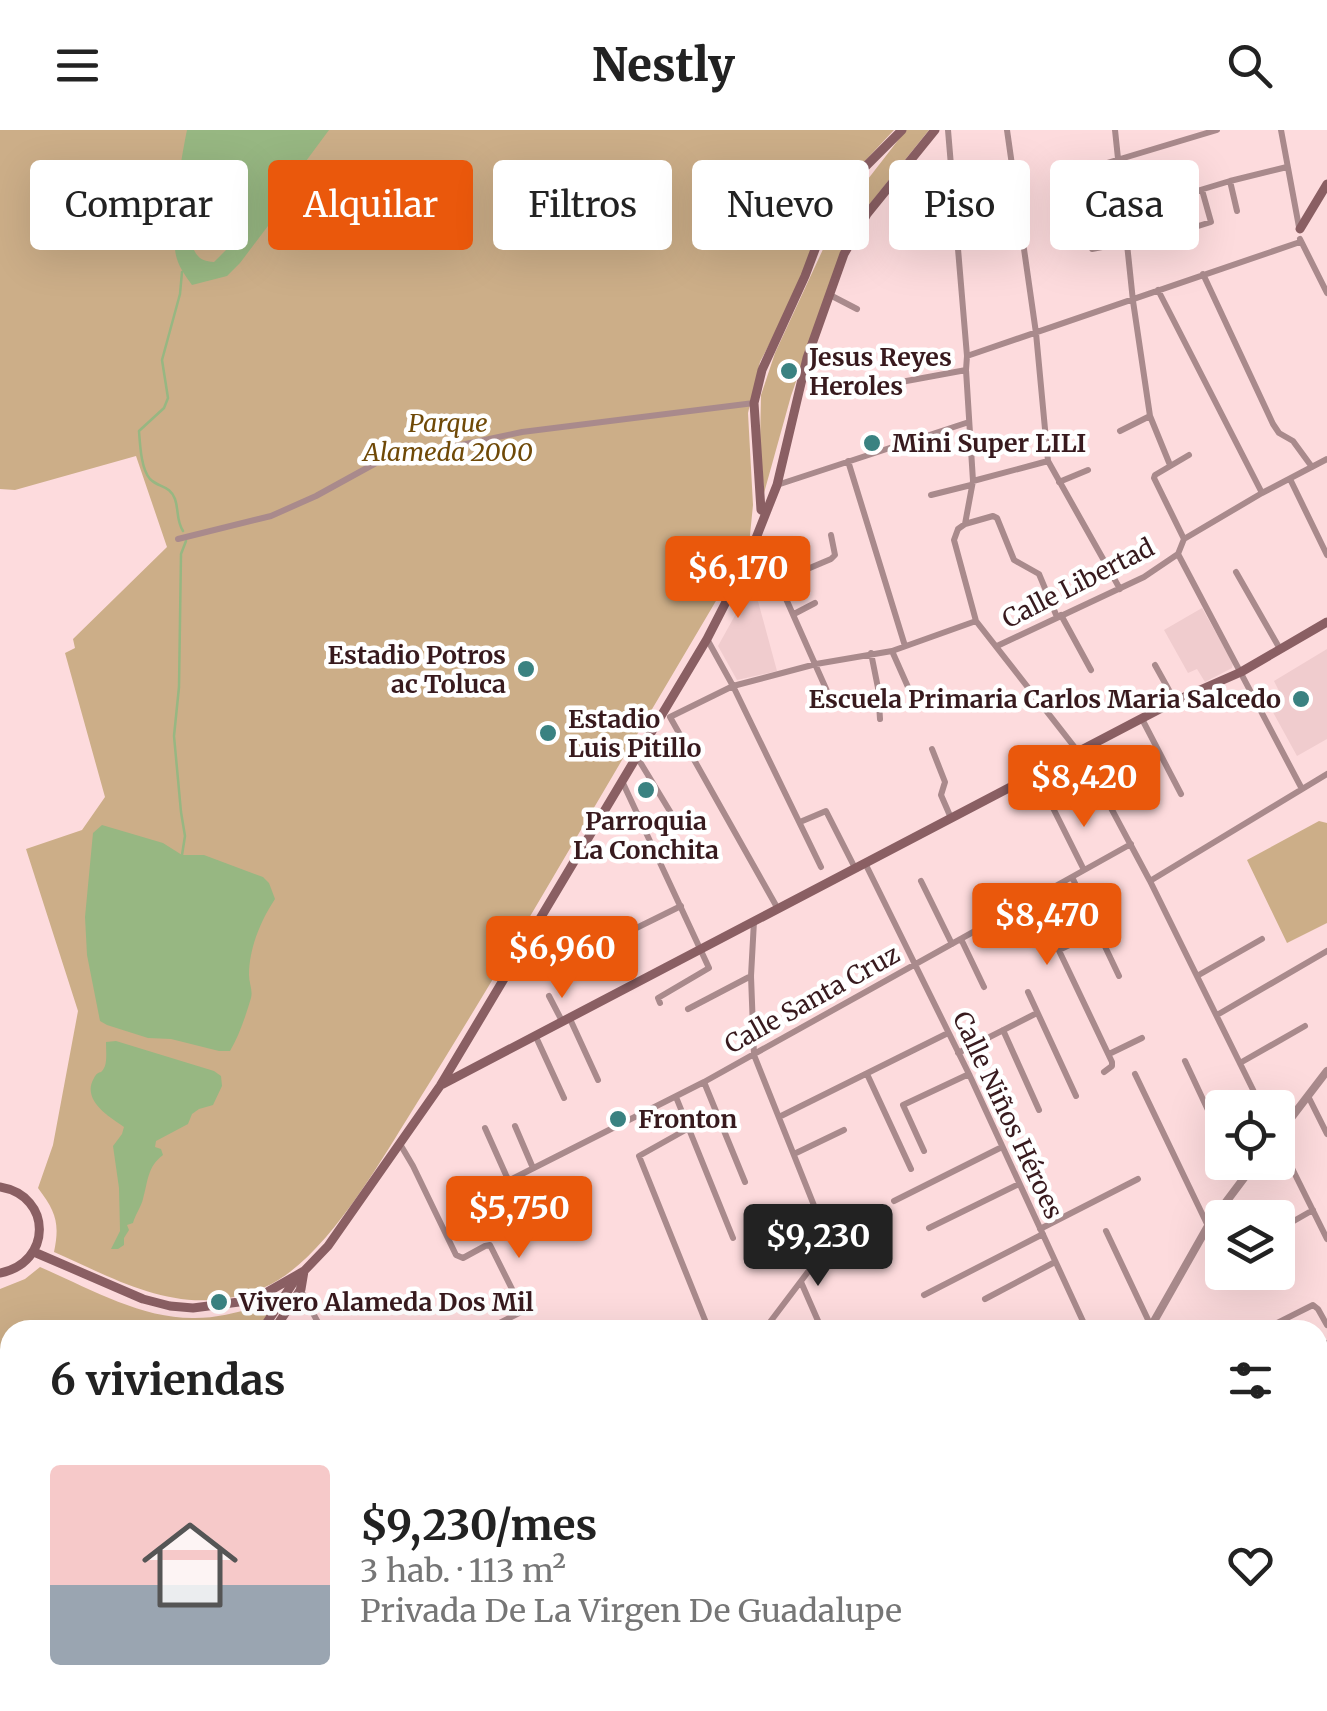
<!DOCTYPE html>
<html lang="es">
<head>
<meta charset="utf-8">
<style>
	body { margin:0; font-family:Merriweather,serif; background:#f2f2f2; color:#222; height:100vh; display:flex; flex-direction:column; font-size:38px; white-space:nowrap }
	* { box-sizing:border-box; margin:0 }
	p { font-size:32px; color:#767676 }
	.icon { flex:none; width:55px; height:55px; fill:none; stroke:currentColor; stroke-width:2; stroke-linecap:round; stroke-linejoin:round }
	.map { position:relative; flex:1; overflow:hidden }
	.panel { position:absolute; left:0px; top:1190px; width:1328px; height:392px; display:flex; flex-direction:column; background:#fff; border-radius:30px 30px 0 0; box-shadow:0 10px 40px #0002 }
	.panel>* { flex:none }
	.top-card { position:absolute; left:30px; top:30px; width:1268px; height:90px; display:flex; gap:20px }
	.buttons { position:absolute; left:1205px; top:960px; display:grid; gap:20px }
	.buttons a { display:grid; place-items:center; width:90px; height:90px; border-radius:10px; background:#fff; box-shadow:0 10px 40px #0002; font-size:50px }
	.price { position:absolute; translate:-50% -85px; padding:0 22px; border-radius:10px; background:#ea580c; color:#fff; font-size:32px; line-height:65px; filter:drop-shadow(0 2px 5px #0008) }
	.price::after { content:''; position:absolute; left:50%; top:60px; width:30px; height:22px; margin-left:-15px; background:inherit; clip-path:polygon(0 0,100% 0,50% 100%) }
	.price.current { background:#222; color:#fff }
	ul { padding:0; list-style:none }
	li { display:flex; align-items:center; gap:30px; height:250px; padding:0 50px }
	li+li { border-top:2px solid #e0e0e0 }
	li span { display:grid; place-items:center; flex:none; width:280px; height:200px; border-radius:10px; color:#555 }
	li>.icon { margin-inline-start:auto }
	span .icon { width:120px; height:120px; fill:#fffc; stroke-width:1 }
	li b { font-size:42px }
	h2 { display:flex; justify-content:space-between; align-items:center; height:120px; padding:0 50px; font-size:42px }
	.chip { padding:0 35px; border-radius:10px; background:#fff; box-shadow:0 10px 40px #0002; font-size:35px; line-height:90px }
	.chip.current { background:#ea580c; color:#fff }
	header { display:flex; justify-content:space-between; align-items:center; height:130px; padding:0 50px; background:#fff; font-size:45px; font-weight:800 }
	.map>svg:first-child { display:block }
	.built { fill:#f0ccce }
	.green { fill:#ccae88 }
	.water { fill:#97b782; fill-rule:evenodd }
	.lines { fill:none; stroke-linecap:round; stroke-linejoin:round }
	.stream { stroke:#97b782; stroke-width:2.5 }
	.minor { stroke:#a98a8c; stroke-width:6 }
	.tertiary { stroke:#a98a8c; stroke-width:8 }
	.secondary { stroke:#8a5f63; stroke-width:9 }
	.poi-dot { fill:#3a8281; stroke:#fff; stroke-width:4 }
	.labels { text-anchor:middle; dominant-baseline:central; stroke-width:9; stroke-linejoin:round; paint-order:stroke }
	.poi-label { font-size:25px; font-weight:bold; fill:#381a1e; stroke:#fff; text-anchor:start }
	.park-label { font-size:25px; font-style:italic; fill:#6f4907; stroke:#fff }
	.street-label { font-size:25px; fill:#381a1e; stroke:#fff }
</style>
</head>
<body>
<header><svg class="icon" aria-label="menu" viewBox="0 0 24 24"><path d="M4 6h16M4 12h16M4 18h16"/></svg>Nestly<svg class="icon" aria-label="search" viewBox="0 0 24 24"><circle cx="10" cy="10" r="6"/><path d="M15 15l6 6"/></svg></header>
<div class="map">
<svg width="1327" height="1581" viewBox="0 0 1327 1581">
	<rect width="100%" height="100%" fill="#fddbdd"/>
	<path class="built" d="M 755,460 L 777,541 L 737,550 L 718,516 L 748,462 Z
		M 1202,478 L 1233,533 L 1232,538 L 1205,552 L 1197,539 L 1188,543 L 1164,500 Z
		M 1327,519 L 1327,609 L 1297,626 L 1268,573 L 1281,565 L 1274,551 Z"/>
	<path class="green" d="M 0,0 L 894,0 L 831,67 L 796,163 L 760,232 L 748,283 L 753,375 L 749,415 C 681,530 613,645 545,761 C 502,834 458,908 412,981 C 378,1035 323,1133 263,1158 C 184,1190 124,1153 54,1122 C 60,1093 56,1082 38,1058 L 53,1015 L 78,881 L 26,719 L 82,700 L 105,667 L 65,523 L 75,518 L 73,509 L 167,417 L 136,326 L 15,360 L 0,359 Z
		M 906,0 L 929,0 L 848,101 L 791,266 L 764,363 L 760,312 L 761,265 L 775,223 L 837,89 Z
		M 1319,691 L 1327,693 L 1327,793 L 1287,813 L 1247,730 Z
		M 40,1137 C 89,1158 141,1189 195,1188 C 224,1188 252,1178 279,1170 L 258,1200 L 10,1200 L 10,1542 L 0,1552 L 0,1159 L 25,1149 Z"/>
	<path class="water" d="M 187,0 L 329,0 L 292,50 L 283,65 L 280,80 L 240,133 L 227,146 L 192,155 C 184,144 176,133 175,119 C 171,92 181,28 187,0 ZM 211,74 L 227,77 L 230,81 L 232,98 L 226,120 L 214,132 C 204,131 199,130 194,120 L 205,80 Z
		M 102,695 L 163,713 L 182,725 L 204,725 L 263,747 L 269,753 L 275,769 C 261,790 249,818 249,845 C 249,853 253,860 251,868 C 246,885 239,906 230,921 L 219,921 L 171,909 L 148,908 L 107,895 L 100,891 L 87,825 L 85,787 L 93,703 Z
		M 116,911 L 214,941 L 221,946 L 222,956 L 213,975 L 199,979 L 192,984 L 188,994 L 156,1011 L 155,1017 L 161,1019 L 163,1025 C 147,1037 148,1052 143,1069 C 141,1077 135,1085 133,1093 L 127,1095 L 129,1100 L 124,1108 L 124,1115 L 118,1119 L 111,1119 L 120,1101 L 119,1058 L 113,1016 L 122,1004 L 124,997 C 109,987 81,970 94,948 C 100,938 100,947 105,936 C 107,930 106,920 106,912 Z"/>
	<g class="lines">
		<path class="stream" d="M 182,142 L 180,164 L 162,230 L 168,268 L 164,278 L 139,301 C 140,314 141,339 150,349 C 159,358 170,355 175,369 C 179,381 176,390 183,401
			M 182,725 L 185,706 L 181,682 L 174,606 L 179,557 L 181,424 L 186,411
			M 154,1572 L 158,1581
			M 216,1581 L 247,1573 L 255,1575 L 259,1581"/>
		<path class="minor" d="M 948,0 L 967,226 L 966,240 L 973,351 L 965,394 L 958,399 L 954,410 L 976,491 L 1087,633 L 1150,751 L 1262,978
			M 1007,0 L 1036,203 L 1048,331 L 1120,459
			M 1115,0 L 1133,171 L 1150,286 L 1170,335
			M 1281,0 L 1299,97
			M 1057,48 L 1217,0
			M 1230,51 L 1237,81
			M 1124,83 L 1230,51 L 1287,37
			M 927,87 L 953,79
			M 1195,97 L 1211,92 L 1202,60
			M 1300,109 L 1327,163
			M 1092,119 L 1127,112
			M 1203,144 L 1273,294 L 1279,303 L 1293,311 L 1312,337
			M 1158,160 L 1262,363
			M 830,165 L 857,179
			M 967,226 L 1300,112
			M 867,249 L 901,252 L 966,240
			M 1120,301 L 1150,286
			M 848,331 L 905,516
			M 1290,349 L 1327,425
			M 973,351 L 1048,331
			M 1059,352 L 1088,340
			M 777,355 L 969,292
			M 931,365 L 971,355
			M 965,394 L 993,386 L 997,388 L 1014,430 L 1039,444 L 1057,487
			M 758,406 L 831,570
			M 178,409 L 271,386 L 316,366 L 376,333 L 522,302 L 754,273
			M 1184,409 L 1154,348 L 1155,345 L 1189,325
			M 1178,424 L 1302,659
			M 1236,442 L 1280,519
			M 779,451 L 831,429 L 835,425 L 831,405
			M 794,484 L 815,473
			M 1061,485 L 1091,540
			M 707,509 L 733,556 L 821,737
			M 997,516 L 1144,447 L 1178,424 L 1184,409 L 1262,363 L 1327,329
			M 892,521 L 908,557
			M 871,523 L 878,558 L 880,589
			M 1155,535 L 1175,571
			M 670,587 L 733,556 L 816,534 L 892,521 L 976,491
			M 670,587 L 778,779
			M 1142,589 L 1181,664
			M 932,619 L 945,652 L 941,665 L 951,688
			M 637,627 L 674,688
			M 622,651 L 709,838 L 658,868 L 660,873
			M 1052,676 L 1084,740
			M 800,692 L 826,681 L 855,738
			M 865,733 L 969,944 L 1087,1200
			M 1072,747 L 1119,846
			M 921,751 L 952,814
			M 1150,751 L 1327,644
			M 1034,768 L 1112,932 L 1112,936 L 1104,942
			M 754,791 L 751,846 L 754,925 L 827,1108 L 823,1122 L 764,1200
			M 961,809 L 984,857
			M 610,811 L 681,776
			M 1059,820 L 1098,801
			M 1197,846 L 1262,809
			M 1028,862 L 1076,966
			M 549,866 L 562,891
			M 688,879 L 751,846
			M 1217,885 L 1327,821
			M 570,889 L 598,950
			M 1003,900 L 1039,980
			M 536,907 L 564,968
			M 958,923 L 1037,883
			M 1109,924 L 1142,908
			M 1185,931 L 1222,1010
			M 1240,933 L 1305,896
			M 867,944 L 911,1039
			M 1135,944 L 1208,1096
			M 704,952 L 745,1052
			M 1308,966 L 1327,1004
			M 676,967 L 733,1108
			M 779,987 L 948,903
			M 515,996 L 533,1038
			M 485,998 L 506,1045 L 508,1049 L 512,1049 L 704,952 L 1131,714
			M 689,998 L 639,1026 L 709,1200
			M 1278,1010 L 1327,1109
			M 400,1014 L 413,1036 L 456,1125 L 463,1128 L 485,1116 L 490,1115 L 523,1181 L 486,1200
			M 924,1021 L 903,975 L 969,944
			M 794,1024 L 844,1000
			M 1233,1032 L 1242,1051
			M 894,1071 L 1002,1017
			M 929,1098 L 1019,1054
			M 1040,1099 L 1138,1049
			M 1278,1100 L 1313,1080
			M 1106,1101 L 1151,1196
			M 801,1152 L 822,1200
			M 299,1157 L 322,1200
			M 924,1165 L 1043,1104
			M 985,1169 L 1055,1132
			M 1263,1200 L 1313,1175 L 1318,1179 L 1327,1195
			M 1318,1214 L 1327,1213
			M 1318,1388 L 1327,1384
			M 17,1572 L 22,1581
			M 100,1572 L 106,1581
			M 300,1572 L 304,1581
			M 320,1572 L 324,1581
			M 353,1572 L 357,1581
			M 426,1581 L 438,1575"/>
		<path class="tertiary" d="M 1278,1005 L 1327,941
			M 1149,1200 L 1208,1096 L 1256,1032
			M 876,1581 L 884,1572"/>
		<path class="secondary" d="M 1300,99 L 1327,54
			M 766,383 L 761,380 L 754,273 L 762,240 L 805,146 L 831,77 L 848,54 L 902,0
			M 443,954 L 1175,571 L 1241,542 L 1327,492
			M 0,1057 C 53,1066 52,1133 0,1143
			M 34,1122 L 143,1169 L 170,1176 L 193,1178 L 239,1172 L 264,1164 L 304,1141 L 328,1116 L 440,956 L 707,509 L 747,431 L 777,355 L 807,228 L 844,124 L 867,84 L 935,0
			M 262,1200 L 295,1150
			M 274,1200 L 301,1159 L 304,1141
			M 0,1558 L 10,1549
			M 0,1572 L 10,1562"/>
	</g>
	<g class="poi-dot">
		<circle cx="789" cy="241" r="10"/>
		<circle cx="872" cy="313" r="10"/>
		<circle cx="526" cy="539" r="10"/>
		<circle cx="1301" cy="569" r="10"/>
		<circle cx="548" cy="603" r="10"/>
		<circle cx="646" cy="660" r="10"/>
		<circle cx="618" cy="989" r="10"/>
		<circle cx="219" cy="1172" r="10"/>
	</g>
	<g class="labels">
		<g class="poi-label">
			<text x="809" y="227">Jesus Reyes<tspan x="809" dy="29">Heroles</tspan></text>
			<text x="892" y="313">Mini Super LILI</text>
			<text x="506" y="525" text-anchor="end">Estadio Potros<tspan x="506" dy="29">ac Toluca</tspan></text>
			<text x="1281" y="569" text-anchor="end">Escuela Primaria Carlos Maria Salcedo</text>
			<text x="568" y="589">Estadio<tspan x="568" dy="29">Luis Pitillo</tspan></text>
			<text x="646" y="691" text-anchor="middle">Parroquia<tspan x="646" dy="29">La Conchita</tspan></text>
			<text x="638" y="989">Fronton</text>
			<text x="239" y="1172">Vivero Alameda Dos Mil</text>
		</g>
		<g class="park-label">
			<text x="448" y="293">Parque<tspan x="448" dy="29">Alameda 2000</tspan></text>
		</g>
		<g class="street-label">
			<text transform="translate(1078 453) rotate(-27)">Calle Libertad</text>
			<text transform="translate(812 869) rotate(-29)">Calle Santa Cruz</text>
			<text transform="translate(1008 985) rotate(65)">Calle Niños Héroes</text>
		</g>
	</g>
</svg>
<div class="buttons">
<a><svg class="icon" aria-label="locate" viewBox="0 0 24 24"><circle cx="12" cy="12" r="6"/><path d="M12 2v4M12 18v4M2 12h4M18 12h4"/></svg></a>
<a><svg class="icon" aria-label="layers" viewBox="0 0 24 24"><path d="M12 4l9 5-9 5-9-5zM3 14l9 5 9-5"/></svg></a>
</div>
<b class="price" style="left:738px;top:491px">$6,170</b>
<b class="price" style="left:1084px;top:700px">$8,420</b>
<b class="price" style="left:1047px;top:838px">$8,470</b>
<b class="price" style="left:562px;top:871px">$6,960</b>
<b class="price" style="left:519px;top:1131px">$5,750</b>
<b class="price current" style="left:818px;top:1159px">$9,230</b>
<div class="top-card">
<a class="chip">Comprar</a>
<a class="chip current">Alquilar</a>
<a class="chip">Filtros</a>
<a class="chip">Nuevo</a>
<a class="chip">Piso</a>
<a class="chip">Casa</a>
</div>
<section class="panel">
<h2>6 viviendas<svg class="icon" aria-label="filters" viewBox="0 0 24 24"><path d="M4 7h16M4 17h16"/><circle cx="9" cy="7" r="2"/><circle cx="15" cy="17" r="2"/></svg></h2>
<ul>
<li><span style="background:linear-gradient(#f6c9c9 60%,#9aa5b1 0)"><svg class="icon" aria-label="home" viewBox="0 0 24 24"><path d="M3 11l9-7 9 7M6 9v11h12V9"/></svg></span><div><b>$9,230/mes</b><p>3 hab. · 113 m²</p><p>Privada De La Virgen De Guadalupe</p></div><svg class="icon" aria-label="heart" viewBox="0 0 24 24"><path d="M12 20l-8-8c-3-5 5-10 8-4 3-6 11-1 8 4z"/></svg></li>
</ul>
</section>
</div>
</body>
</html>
